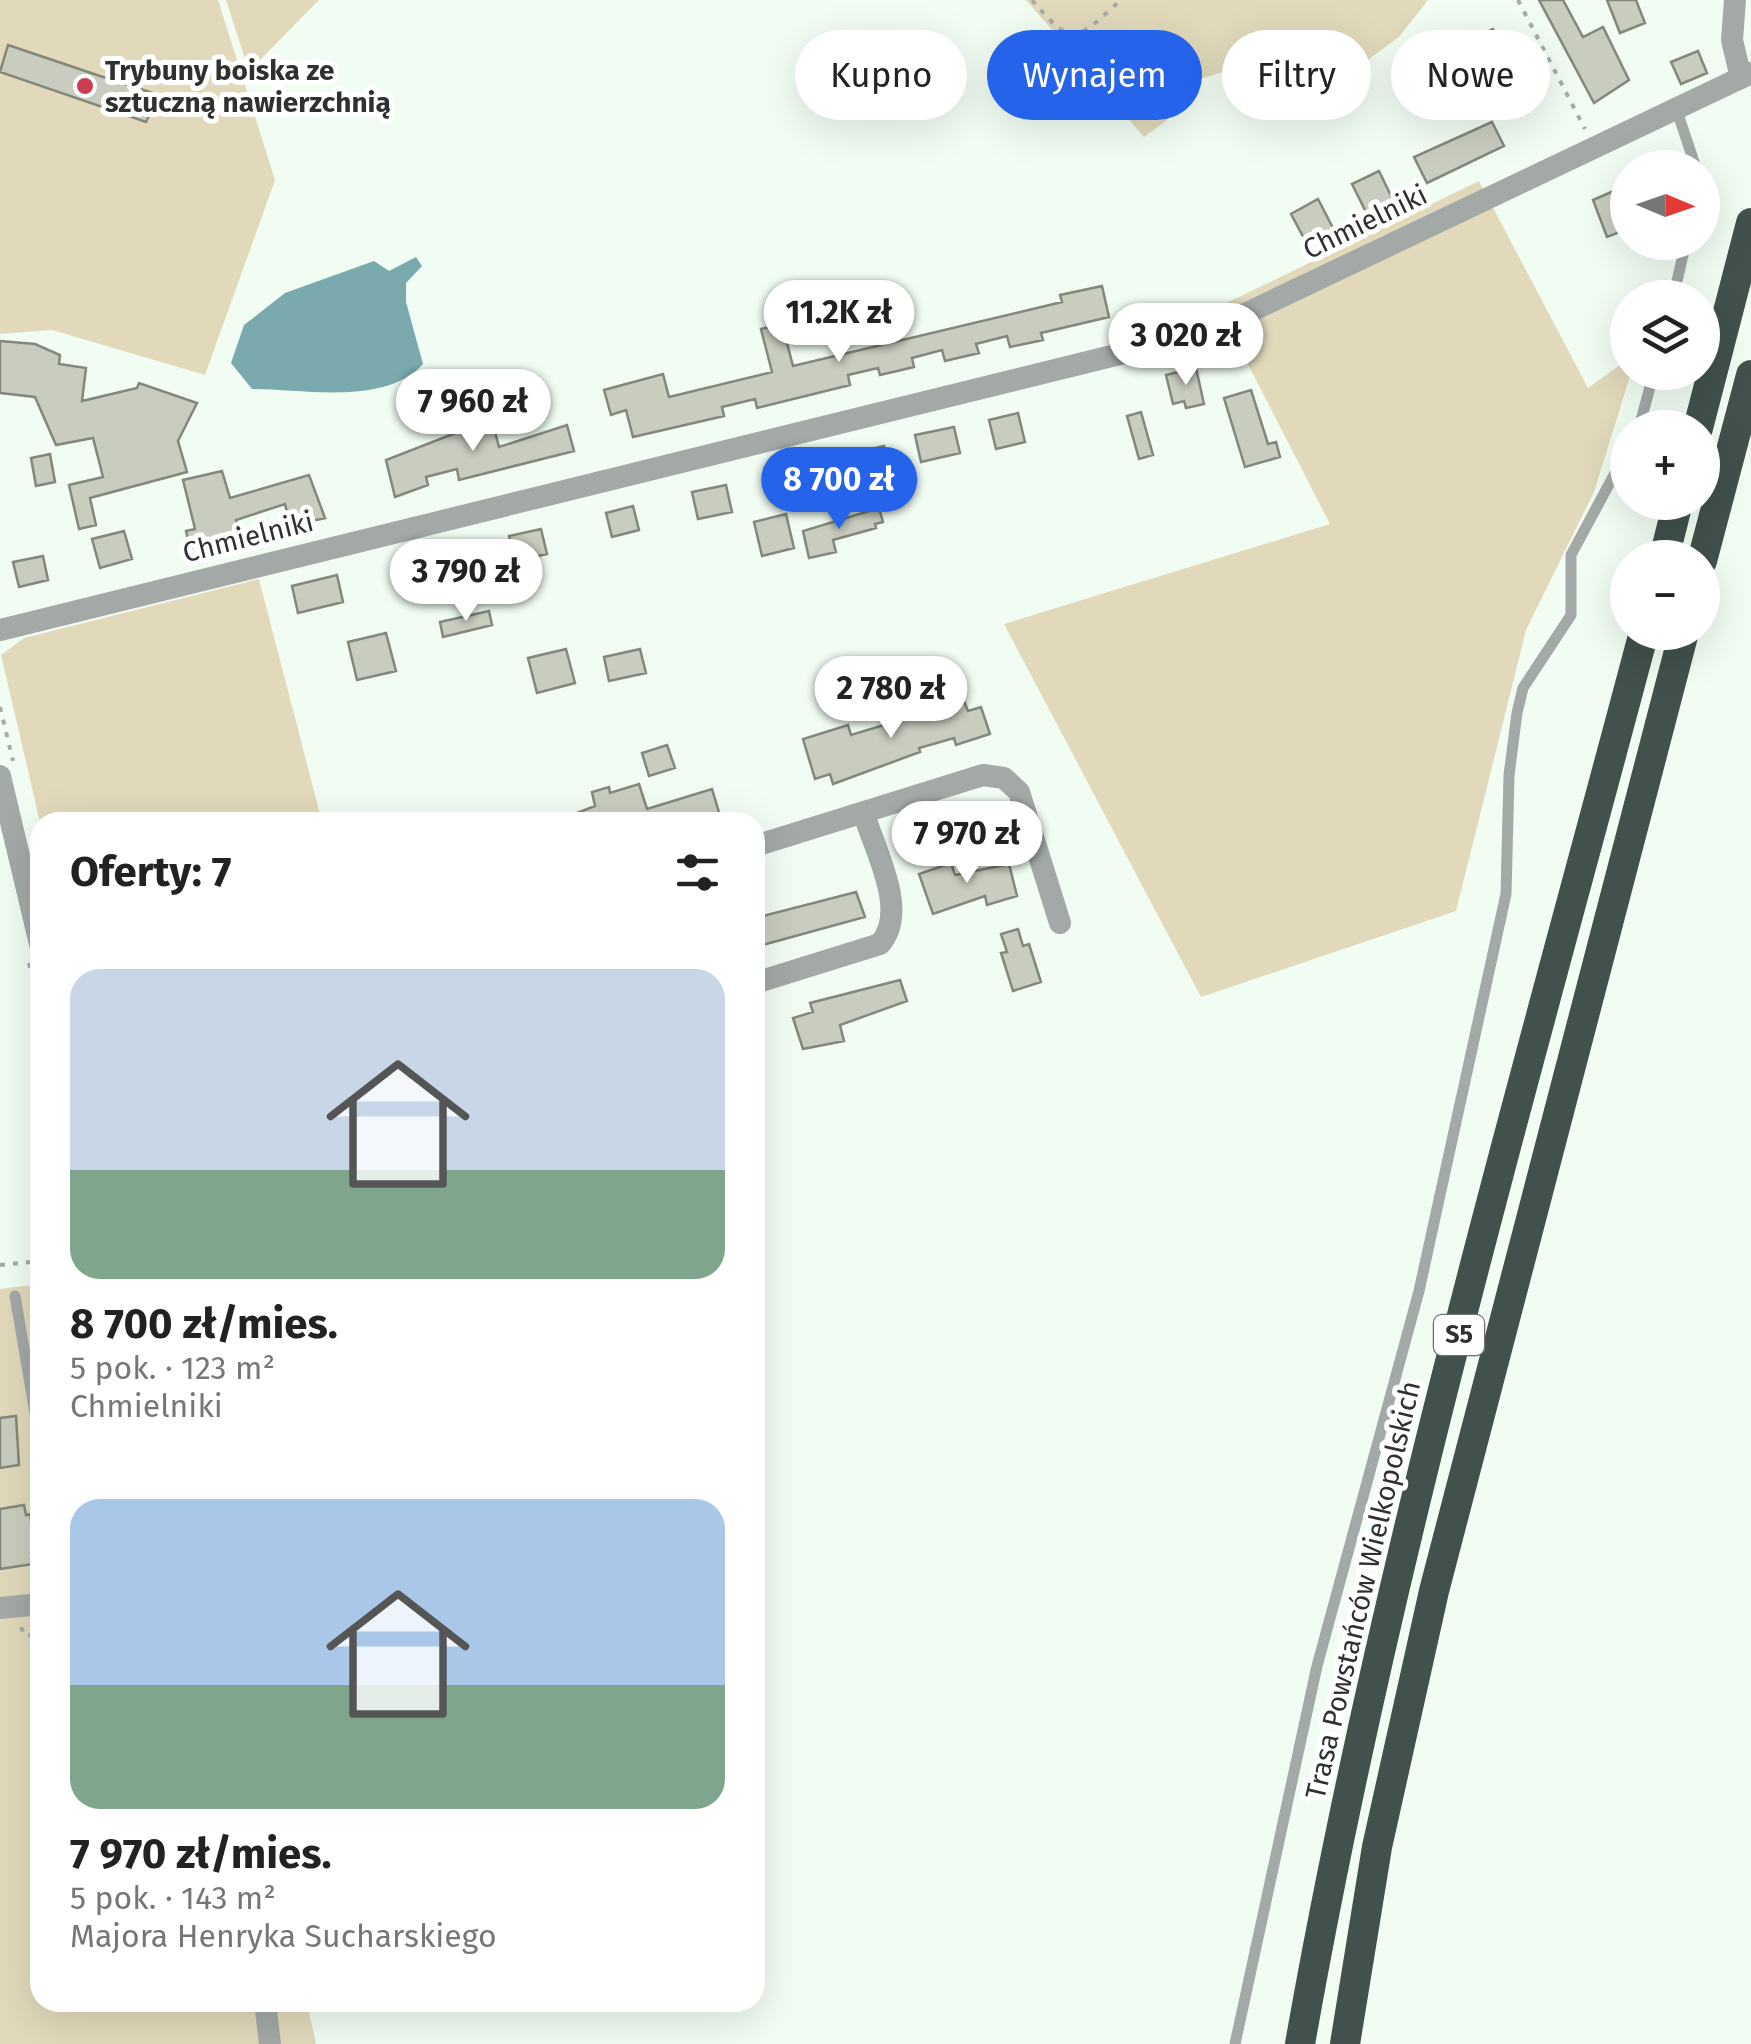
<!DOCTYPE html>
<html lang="pl">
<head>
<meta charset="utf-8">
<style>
	body { margin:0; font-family:"Fira Sans",sans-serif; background:#f2f2f2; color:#222; height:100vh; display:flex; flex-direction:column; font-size:38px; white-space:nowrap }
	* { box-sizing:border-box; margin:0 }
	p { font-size:32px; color:#767676 }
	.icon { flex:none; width:55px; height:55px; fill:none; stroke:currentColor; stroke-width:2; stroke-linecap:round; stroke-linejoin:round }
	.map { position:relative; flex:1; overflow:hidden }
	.details { position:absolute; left:30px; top:812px; width:735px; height:1200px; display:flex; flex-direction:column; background:#fff; border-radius:30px; box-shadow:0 10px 40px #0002 }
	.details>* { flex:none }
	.guide { position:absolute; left:795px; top:30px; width:805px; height:90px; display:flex; gap:20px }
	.needle { width:65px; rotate:92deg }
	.fabs { position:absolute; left:1610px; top:150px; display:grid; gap:20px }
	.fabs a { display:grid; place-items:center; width:110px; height:110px; border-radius:50%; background:#fff; box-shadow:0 10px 40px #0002; font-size:50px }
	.price { position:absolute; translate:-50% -85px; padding:0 22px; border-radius:35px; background:#fff; color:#222; font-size:32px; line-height:65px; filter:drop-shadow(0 2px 5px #0008) }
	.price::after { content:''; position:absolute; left:50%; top:60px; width:30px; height:22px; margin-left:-15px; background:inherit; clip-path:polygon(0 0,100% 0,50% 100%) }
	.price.on { background:#2563eb; color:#fff }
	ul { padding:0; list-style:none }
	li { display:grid; align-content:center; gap:20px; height:530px; padding:0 40px }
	li span { display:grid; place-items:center; height:310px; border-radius:30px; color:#555 }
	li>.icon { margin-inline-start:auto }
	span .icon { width:180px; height:180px; fill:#fffc; stroke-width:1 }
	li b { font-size:42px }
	h2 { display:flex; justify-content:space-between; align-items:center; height:120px; padding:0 40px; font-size:42px }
	.chip { padding:0 35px; border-radius:45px; background:#fff; box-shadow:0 10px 40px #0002; font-size:35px; line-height:90px }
	.chip.on { background:#2563eb; color:#fff }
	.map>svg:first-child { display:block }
	.green { fill:#e1d9ba }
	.water { fill:#7aaaad }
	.building { fill:#c8cdbf; stroke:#83887b; stroke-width:2.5 }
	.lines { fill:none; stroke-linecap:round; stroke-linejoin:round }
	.path { stroke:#a4ada5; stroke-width:4; stroke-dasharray:5 8; stroke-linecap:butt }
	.service { stroke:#a2a9a7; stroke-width:11 }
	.minor { stroke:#a2a9a7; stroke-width:22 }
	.motorway { stroke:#42514c; stroke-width:30 }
	.poi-dot { fill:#cd3c4f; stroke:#fff; stroke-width:4 }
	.labels { text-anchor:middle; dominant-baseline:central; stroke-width:10; stroke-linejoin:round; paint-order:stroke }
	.shield { fill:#fff; stroke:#6c706d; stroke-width:2.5 }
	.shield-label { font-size:25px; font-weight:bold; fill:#2d322e }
	.poi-label { font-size:28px; font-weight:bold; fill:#2d322e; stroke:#fff; text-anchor:start }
	.street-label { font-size:28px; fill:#2d322e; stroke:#fff }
</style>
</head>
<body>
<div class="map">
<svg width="1751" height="2044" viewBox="0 0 1751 2044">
	<rect width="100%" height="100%" fill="#f1fdf2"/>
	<path class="green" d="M 0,0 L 218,0 L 275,180 L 205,375 L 52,330 L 0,334 Z
		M 226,0 L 319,0 L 249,71 Z
		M 1026,0 L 1428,0 L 1399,37 L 1339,81 L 1229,70 L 1194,81 L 1166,121 L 1144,137 Z
		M 1479,181 L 1588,388 L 1627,360 L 1628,372 L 1631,373 L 1594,492 L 1526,630 L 1456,911 L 1201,997 L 1004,624 L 1330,524 L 1237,343 L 1210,311 Z
		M 259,579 L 322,822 L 40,822 L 1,655 L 24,638 Z
		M 40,1284 L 40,2002 L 307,2003 L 316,2044 L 0,2044 L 0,1289 Z"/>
	<path class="water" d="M 416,257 L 422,266 L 406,283 L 406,302 L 423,364 C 385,406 304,389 252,389 L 231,363 L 244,325 L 285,293 L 374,261 L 389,271 Z"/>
	<path class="building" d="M 1539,0 L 1563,0 L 1583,37 L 1603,27 L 1629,80 L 1594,103 Z
		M 1607,0 L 1636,0 L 1645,23 L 1620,33 Z
		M 1493,29 L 1505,53 L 1479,66 L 1467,42 Z
		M 8,45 L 100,76 L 159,95 L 146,122 L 0,72 Z
		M 1698,51 L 1707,73 L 1681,84 L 1671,62 Z
		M 1475,59 L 1489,88 L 1467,99 L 1453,70 Z
		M 1492,122 L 1504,146 L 1427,183 L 1414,157 Z
		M 1379,171 L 1393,200 L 1367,214 L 1352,184 Z
		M 1618,189 L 1628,212 L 1628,229 L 1607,237 L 1593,200 Z
		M 1318,199 L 1334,230 L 1307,244 L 1291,214 Z
		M 1102,286 L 1109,317 L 1041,333 L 1043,340 L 1010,347 L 1007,336 L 976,344 L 979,353 L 945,361 L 942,350 L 912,358 L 914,367 L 880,375 L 878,368 L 848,375 L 850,385 L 757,408 L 755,399 L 722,407 L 724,416 L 633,437 L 626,410 L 611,415 L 604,390 L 663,374 L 669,397 L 772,372 L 761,329 L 782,324 L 793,366 L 1062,302 L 1060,295 Z
		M 0,341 L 35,344 L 60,355 L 59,364 L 86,368 L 82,401 L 137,388 L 139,383 L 197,403 L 178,441 L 187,472 L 90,498 L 96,525 L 79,529 L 69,485 L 103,477 L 93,438 L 56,445 L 35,397 L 0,393 Z
		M 1196,368 L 1204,404 L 1186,408 L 1184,401 L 1173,404 L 1166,375 Z
		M 1251,390 L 1268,444 L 1276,442 L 1280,457 L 1245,467 L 1224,398 Z
		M 1141,412 L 1153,455 L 1139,459 L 1127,416 Z
		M 490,413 L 499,447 L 567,425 L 574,451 L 459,480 L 457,469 L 426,477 L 428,485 L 395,497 L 386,460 L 466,429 L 464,418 Z
		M 1018,413 L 1025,442 L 996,449 L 989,420 Z
		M 954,427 L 960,453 L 921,462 L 915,435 Z
		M 884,446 L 889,471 L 821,485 L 822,492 L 790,499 L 784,469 Z
		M 50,454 L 55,482 L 36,486 L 31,458 Z
		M 222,471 L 230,498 L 309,475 L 325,518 L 290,526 L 285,504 L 236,520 L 240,535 L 190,548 L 186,531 L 195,529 L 183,480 Z
		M 726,485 L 732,512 L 698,519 L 692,492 Z
		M 633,506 L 639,530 L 612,537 L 606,513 Z
		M 879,508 L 883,522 L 875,524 L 876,528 L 833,540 L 836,552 L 809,558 L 803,531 Z
		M 786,514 L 794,548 L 762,556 L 754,522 Z
		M 541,529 L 547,554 L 515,561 L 509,536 Z
		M 124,531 L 132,559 L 100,568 L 92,539 Z
		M 454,549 L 461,578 L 429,586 L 422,557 Z
		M 43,556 L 48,580 L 19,587 L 13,562 Z
		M 337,575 L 343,602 L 298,613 L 292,586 Z
		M 489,611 L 492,625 L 443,637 L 440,622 Z
		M 386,633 L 396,671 L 357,680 L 348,642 Z
		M 566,649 L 575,683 L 537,693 L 528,658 Z
		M 640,649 L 646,673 L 609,681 L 604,657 Z
		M 964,701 L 968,711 L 981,707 L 990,734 L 956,745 L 954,738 L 919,748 L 920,752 L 833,784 L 830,774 L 815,779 L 803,739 L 848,725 L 851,735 Z
		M 667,745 L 675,768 L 649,776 L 642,753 Z
		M 639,784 L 647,809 L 712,789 L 721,819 L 709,822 L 554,822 L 595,806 L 592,792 L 609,787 L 610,793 Z
		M 951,863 L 955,875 L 1009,864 L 1017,896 L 987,905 L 985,896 L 933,914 L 919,874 Z
		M 856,892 L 865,917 L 755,947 L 755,918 Z
		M 1018,929 L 1023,946 L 1029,944 L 1041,982 L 1013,991 L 1001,953 L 1007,952 L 1001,934 Z
		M 900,980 L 907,1001 L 840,1025 L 844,1041 L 803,1049 L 793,1018 L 813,1012 L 810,1003 Z
		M 16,1416 L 19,1465 L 0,1468 L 0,1418 Z
		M 24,1505 L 26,1515 L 30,1514 L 36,1552 L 31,1553 L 33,1564 L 0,1569 L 0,1509 Z"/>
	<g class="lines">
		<path class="path" d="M 1032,0 C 1074,50 1076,40 1121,0
			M 1518,0 L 1585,129
			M 0,707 L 13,761
			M 29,963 L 40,1009
			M 0,1265 L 40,1261
			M 21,1627 L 25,1636 L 40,1634"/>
		<path class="service" d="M 1676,108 L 1696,168
			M 1673,298 L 1686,242
			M 1639,428 L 1654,372
			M 15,1296 L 40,1442
			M 1235,2044 L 1317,1666 L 1419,1291 L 1506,894 L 1509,775 L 1517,713 L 1523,688 L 1571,615 L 1571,555 L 1628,449"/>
		<path class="minor" d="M 1735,0 L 1732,40 L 1741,78
			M 0,630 L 1205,333 L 1751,73
			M 0,776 L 40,944
			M 755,846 L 983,775 L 1004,778 L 1019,792 L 1060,923
			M 755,983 L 880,944 C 909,911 875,851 864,814
			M 0,1608 L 40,1604
			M 265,2002 L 270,2044"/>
		<path class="motorway" d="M 1698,428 L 1751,223
			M 1664,558 L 1678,502
			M 1702,561 L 1751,375
			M 1300,2044 C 1384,1567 1520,1100 1644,632
			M 1345,2044 L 1377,1847 L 1434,1591 L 1684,632"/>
	</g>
	<circle class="poi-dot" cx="85" cy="86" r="10"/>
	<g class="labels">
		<rect class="shield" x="1434" y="1315" width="50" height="40" rx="8"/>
		<g class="shield-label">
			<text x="1459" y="1335">S5</text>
		</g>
		<g class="poi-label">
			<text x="105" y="70">Trybuny boiska ze<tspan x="105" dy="32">sztuczną nawierzchnią</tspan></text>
		</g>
		<g class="street-label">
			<text transform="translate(1365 222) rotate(-26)">Chmielniki</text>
			<text transform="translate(248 537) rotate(-14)">Chmielniki</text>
			<text transform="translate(1363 1590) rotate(-77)">Trasa Powstańców Wielkopolskich</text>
		</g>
	</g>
</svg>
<div class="fabs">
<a><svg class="needle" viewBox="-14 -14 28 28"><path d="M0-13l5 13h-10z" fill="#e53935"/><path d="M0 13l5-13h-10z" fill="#767676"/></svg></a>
<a><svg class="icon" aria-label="layers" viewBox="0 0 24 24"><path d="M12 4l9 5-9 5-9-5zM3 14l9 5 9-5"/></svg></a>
<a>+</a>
<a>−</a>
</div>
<b class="price" style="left:839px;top:365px">11.2K zł</b>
<b class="price" style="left:1186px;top:388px">3 020 zł</b>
<b class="price" style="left:473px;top:454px">7 960 zł</b>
<b class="price on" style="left:839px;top:532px">8 700 zł</b>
<b class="price" style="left:466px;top:624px">3 790 zł</b>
<b class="price" style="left:891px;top:741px">2 780 zł</b>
<b class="price" style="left:967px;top:886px">7 970 zł</b>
<div class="guide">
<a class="chip">Kupno</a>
<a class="chip on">Wynajem</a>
<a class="chip">Filtry</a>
<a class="chip">Nowe</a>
</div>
<section class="details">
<h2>Oferty: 7<svg class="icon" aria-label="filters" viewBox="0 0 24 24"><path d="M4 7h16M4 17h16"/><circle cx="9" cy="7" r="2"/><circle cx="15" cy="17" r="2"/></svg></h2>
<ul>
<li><span style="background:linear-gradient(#c9d6e8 65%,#7fa58c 0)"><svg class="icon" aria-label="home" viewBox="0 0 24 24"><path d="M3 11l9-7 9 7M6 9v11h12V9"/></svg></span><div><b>8 700 zł/mies.</b><p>5 pok. · 123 m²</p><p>Chmielniki</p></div></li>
<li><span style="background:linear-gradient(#a9c7e8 60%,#7fa58c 0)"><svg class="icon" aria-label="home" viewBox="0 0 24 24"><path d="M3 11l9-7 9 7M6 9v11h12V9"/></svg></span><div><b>7 970 zł/mies.</b><p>5 pok. · 143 m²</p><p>Majora Henryka Sucharskiego</p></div></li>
</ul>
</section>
</div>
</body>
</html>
